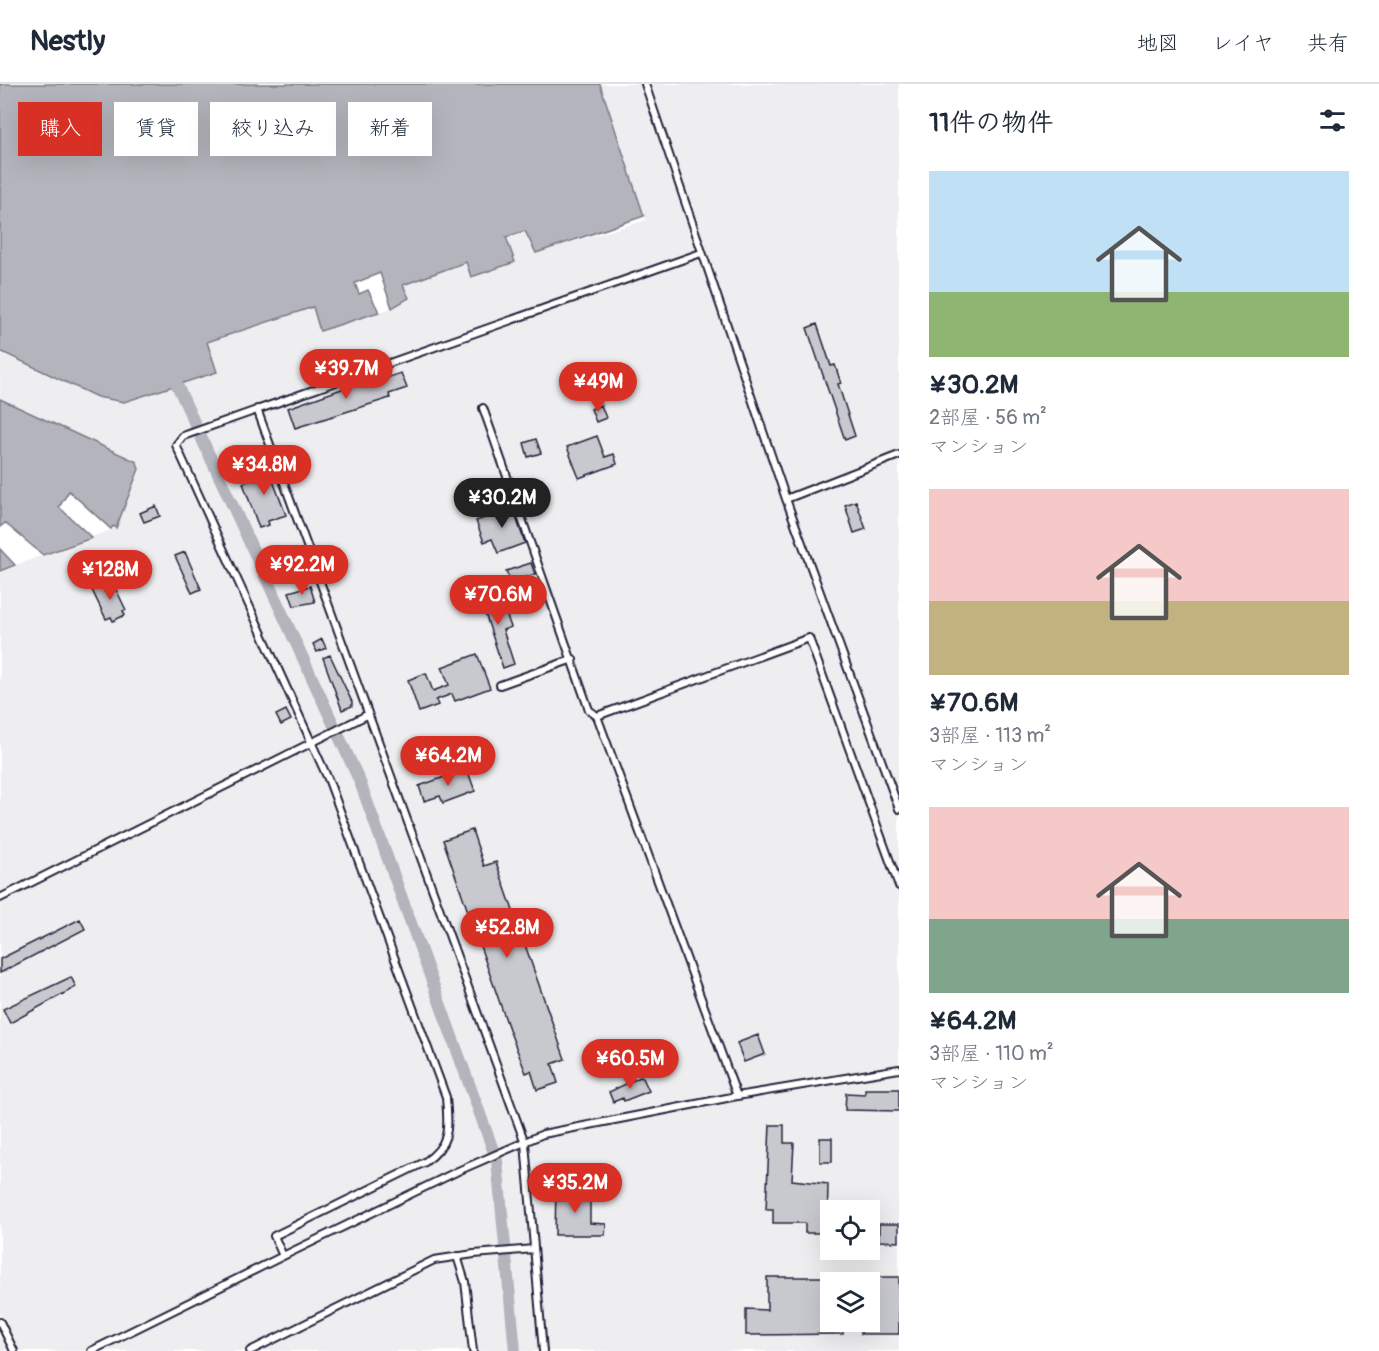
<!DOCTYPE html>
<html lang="ja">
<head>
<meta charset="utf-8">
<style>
	body { margin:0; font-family:Pangolin,"Klee One",sans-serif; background:#f2f2f3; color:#1f2937; height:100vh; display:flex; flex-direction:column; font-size:22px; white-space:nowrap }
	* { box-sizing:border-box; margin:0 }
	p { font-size:20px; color:#747a83 }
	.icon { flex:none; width:33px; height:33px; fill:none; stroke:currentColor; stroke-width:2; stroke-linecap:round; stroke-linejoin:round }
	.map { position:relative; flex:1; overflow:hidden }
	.sheet { display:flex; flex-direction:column; background:#fff; width:480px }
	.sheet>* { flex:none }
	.banner { position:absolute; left:18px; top:18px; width:570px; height:54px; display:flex; gap:12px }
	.buttons { position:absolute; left:820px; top:1116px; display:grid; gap:12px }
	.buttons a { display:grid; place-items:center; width:60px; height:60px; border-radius:0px; background:#fff; box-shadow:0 6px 24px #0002; font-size:30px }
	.price { position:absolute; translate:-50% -51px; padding:0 14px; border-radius:21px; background:#d93025; color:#fff; font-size:20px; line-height:39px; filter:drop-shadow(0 2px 3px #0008) }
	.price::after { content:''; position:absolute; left:50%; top:36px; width:18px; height:14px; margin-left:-9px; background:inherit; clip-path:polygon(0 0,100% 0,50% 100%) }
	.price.current { background:#222; color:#fff }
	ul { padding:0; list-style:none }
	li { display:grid; align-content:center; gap:12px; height:318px; padding:0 30px }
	li span { display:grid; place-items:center; height:186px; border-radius:0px; color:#555 }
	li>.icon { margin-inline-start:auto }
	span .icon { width:108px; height:108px; fill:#fffc; stroke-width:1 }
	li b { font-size:26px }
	h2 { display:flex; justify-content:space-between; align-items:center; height:72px; padding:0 30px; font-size:26px }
	.chip { padding:0 21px; border-radius:0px; background:#fff; box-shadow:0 6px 24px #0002; font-size:21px; line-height:54px }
	.chip.current { background:#d93025; color:#fff }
	header { display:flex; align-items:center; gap:36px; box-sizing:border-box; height:84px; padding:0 30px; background:#fff; border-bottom:2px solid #e0e1e3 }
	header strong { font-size:28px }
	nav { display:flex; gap:33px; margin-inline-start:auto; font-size:21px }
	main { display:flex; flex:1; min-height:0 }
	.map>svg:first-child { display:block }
	.built { fill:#eeeef1; fill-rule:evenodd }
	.water { fill:#b4b4bc; stroke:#7a7a88; stroke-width:1.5 }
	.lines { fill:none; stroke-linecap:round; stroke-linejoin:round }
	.canal { stroke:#b4b4bc; stroke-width:12 }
	.building { fill:#c8c8cf; stroke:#22223b; stroke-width:1.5 }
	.lane-casing { stroke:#22223b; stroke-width:10 }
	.lane { stroke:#fff; stroke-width:6 }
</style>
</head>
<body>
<header>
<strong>Nestly</strong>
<nav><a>地図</a><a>レイヤ</a><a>共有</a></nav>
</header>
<main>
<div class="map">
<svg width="899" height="1267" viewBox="0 0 899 1267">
	<rect width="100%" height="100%" fill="#fff"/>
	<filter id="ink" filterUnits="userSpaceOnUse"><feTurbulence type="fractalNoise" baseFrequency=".0167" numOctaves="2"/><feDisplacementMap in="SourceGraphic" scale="12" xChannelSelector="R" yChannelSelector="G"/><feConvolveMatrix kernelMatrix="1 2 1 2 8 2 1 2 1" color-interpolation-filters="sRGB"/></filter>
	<g filter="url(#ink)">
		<path class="built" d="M 599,0 L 899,0 L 899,1267 L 0,1267 L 0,487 L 116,444 L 139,385 L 137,378 L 0,315 L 0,269 L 97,313 L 124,318 L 216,288 L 207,258 L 313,223 L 321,247 L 392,224 L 409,214 L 402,201 L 467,178 L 471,192 L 515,178 L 505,153 L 525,147 L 536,169 L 646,136 ZM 831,1126 L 870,1126 L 870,1166 L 831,1166 ZM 831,1198 L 870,1198 L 870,1238 L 831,1238 Z"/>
		<path class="water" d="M 0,0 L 600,0 L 644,132 L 536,169 L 525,147 L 506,153 L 515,178 L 471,193 L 466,178 L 403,201 L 409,214 L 392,224 L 380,189 L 355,199 L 359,210 L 368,206 L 379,228 L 320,247 L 313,223 L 207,258 L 217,288 L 124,318 L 97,313 L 0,267 Z
			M 0,315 L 137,378 L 139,385 L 116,444 L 113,442 L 111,445 L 69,407 L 59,423 L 92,454 L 43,471 L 5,439 L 0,443 Z
			M 0,465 L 15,481 L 0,487 Z"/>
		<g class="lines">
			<path class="canal" d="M 177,301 L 360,698 L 497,1077 L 515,1267"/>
		</g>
		<path class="building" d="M 817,240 L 831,282 L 835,281 L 841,299 L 838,300 L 855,352 L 845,356 L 807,244 Z
			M 401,289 L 407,304 L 389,310 L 390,314 L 295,344 L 288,324 L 370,295 L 371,299 Z
			M 601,321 L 606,334 L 596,338 L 591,325 Z
			M 597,352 L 605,373 L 614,370 L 617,380 L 579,394 L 567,363 Z
			M 536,355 L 541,369 L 528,373 L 524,359 Z
			M 264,373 L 286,431 L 268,437 L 269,441 L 259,444 L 243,399 L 261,392 L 255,376 Z
			M 510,416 L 525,459 L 498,469 L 492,455 L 484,458 L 476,437 L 505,427 L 502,419 Z
			M 856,417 L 866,445 L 854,449 L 845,421 Z
			M 156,422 L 160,432 L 144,438 L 140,429 Z
			M 185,468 L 201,505 L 192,509 L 175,472 Z
			M 531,479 L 535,490 L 511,498 L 506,487 Z
			M 481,496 L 485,509 L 476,512 L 471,499 Z
			M 112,497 L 126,526 L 123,527 L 125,531 L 113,537 L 111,533 L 106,535 L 92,506 Z
			M 310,502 L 315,518 L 294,522 L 289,508 Z
			M 498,508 L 511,543 L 503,546 L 514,580 L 503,584 L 480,514 Z
			M 322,555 L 326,564 L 317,568 L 313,560 Z
			M 477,570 L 490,604 L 455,617 L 452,610 L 436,616 L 438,621 L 419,628 L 408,596 L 426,589 L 433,607 L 449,601 L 442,583 Z
			M 330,571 L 352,618 L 352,622 L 342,626 L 323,574 Z
			M 286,626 L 291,636 L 281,641 L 276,631 Z
			M 467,685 L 475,707 L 443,719 L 440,712 L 424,717 L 419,702 Z
			M 472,746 L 484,782 L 496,778 L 565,975 L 552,980 L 558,999 L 537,1006 L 531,987 L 526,989 L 510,948 L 443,756 Z
			M 80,835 L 85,845 L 0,889 L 0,875 Z
			M 71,893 L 76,903 L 10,939 L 3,925 Z
			M 758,951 L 765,970 L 744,978 L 737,959 Z
			M 640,993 L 643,994 L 649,1007 L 624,1017 L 623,1014 L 613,1018 L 609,1008 Z
			M 865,1005 L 899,1005 L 899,1027 L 845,1026 L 846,1009 L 865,1010 Z
			M 770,1041 L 784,1041 L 784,1059 L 794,1059 L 792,1096 L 828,1100 L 827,1149 L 805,1149 L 805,1139 L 773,1139 L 773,1125 L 766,1125 Z
			M 820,1054 L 832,1054 L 832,1078 L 820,1078 Z
			M 556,1104 L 590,1105 L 590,1139 L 606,1140 L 605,1151 L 555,1151 Z
			M 879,1140 L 899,1140 L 899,1158 L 879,1157 Z
			M 767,1193 L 831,1193 L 831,1238 L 843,1238 L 843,1250 L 746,1251 L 746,1225 L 767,1226 Z
			M 870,1193 L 899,1193 L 899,1250 L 861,1250 L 861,1238 L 870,1238 Z"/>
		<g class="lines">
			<defs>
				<path id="lane" d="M 645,0 L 786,415 L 899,725
					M 483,324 L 589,626 L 597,632 L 737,1012
					M 257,325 L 525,1059 L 543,1267
					M 786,415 L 899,371
					M 500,601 L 573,575
					M 597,632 L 809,554 L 899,802
					M 0,814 L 367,631
					M 283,1172 L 458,1087 L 543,1050 L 737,1012 L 899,985
					M 457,1172 L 465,1198 L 473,1267
					M 0,1238 L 14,1267
					M 91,1267 L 283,1172 L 274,1152 L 425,1078 C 452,1059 448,1043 446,1013 L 329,697 L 176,361 L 183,352 L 701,169
					M 250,1267 L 434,1176 L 474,1170 L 534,1165"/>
			</defs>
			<use href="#lane" class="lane-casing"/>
			<use href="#lane" class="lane"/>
		</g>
	</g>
</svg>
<div class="buttons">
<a><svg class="icon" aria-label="locate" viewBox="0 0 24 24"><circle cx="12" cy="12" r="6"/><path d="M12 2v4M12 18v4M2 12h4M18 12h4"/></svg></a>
<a><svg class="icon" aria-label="layers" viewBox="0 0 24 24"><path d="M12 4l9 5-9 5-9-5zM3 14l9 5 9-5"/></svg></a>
</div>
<b class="price" style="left:346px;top:316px">¥39.7M</b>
<b class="price" style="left:598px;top:329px">¥49M</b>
<b class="price" style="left:264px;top:412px">¥34.8M</b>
<b class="price current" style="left:502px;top:445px">¥30.2M</b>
<b class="price" style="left:302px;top:512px">¥92.2M</b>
<b class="price" style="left:110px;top:517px">¥128M</b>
<b class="price" style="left:498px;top:542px">¥70.6M</b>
<b class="price" style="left:448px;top:703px">¥64.2M</b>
<b class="price" style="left:507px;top:875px">¥52.8M</b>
<b class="price" style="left:630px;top:1006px">¥60.5M</b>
<b class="price" style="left:575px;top:1130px">¥35.2M</b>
<div class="banner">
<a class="chip current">購入</a>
<a class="chip">賃貸</a>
<a class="chip">絞り込み</a>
<a class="chip">新着</a>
</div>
</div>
<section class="sheet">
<h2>11件の物件<svg class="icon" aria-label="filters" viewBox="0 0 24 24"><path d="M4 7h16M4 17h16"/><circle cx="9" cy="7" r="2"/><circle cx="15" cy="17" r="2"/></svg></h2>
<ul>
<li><span style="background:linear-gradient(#bfe0f5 65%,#8fb573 0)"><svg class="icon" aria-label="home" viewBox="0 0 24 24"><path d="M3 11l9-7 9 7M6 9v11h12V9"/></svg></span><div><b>¥30.2M</b><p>2部屋 · 56 m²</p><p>マンション</p></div></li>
<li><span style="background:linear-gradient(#f6c9c9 60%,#c2b280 0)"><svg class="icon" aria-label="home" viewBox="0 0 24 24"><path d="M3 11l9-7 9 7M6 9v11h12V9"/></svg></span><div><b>¥70.6M</b><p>3部屋 · 113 m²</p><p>マンション</p></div></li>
<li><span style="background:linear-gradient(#f6c9c9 60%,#7fa58c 0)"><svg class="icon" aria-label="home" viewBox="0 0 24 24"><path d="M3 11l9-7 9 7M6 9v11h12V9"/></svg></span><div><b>¥64.2M</b><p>3部屋 · 110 m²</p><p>マンション</p></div></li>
</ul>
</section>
</main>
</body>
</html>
